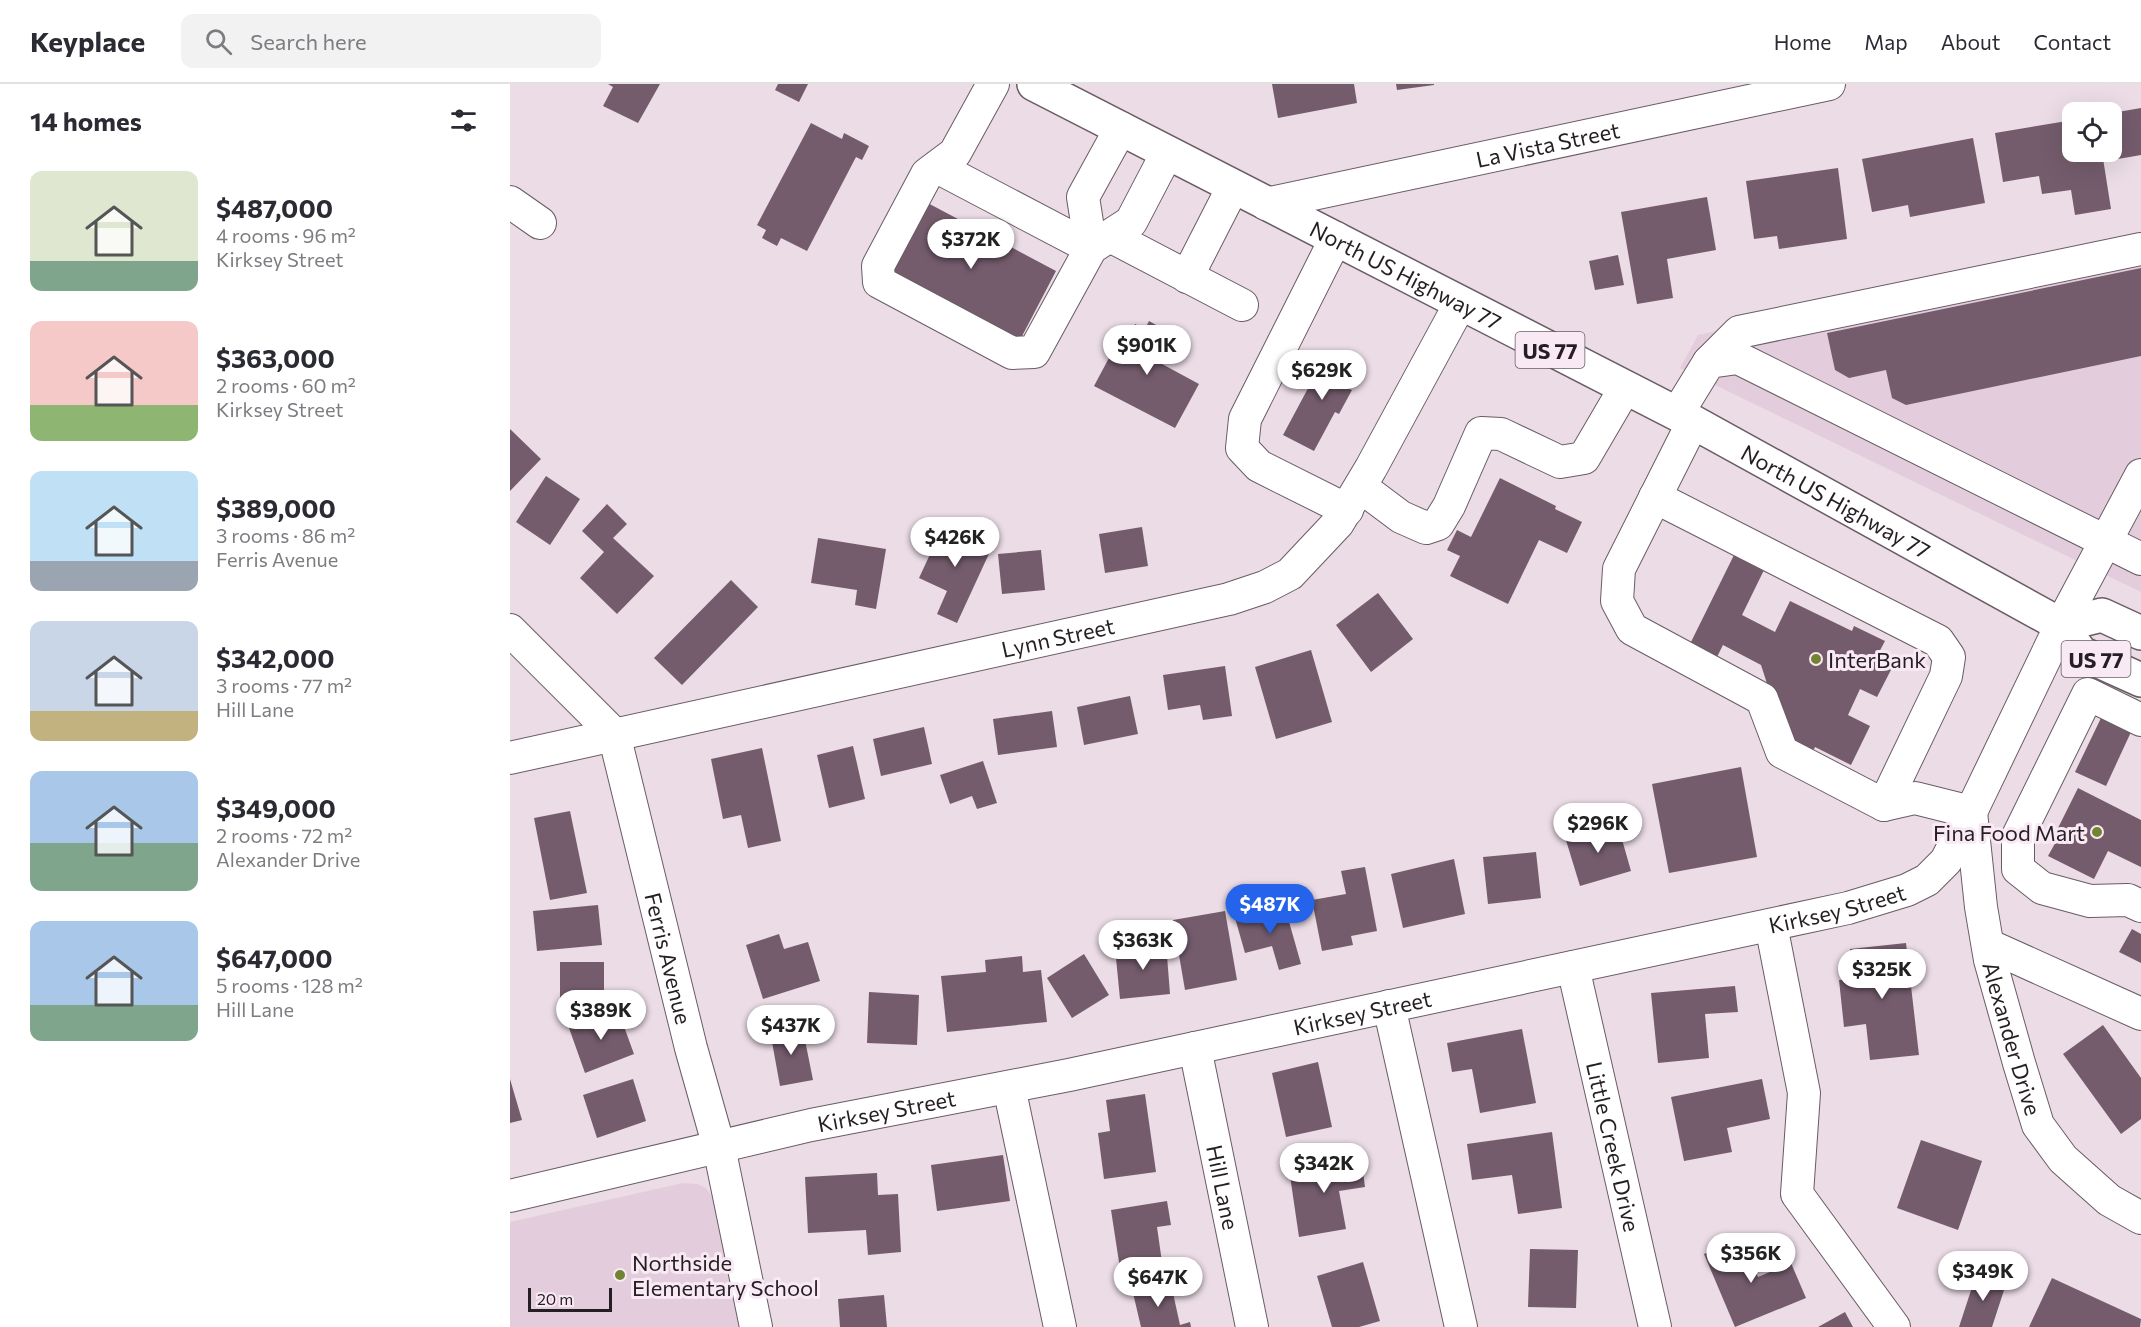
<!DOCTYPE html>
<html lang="en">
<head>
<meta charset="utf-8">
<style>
	body { margin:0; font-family:Commissioner,sans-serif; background:#f2f2f3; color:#2b2b33; height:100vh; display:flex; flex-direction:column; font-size:22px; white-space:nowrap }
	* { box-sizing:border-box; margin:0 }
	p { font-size:20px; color:#7c7c81 }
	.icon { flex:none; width:33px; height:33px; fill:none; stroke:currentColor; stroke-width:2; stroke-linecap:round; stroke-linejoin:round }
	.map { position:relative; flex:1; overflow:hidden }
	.side { display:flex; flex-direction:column; background:#fff; width:510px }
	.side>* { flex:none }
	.buttons { position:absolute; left:1552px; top:18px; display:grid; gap:12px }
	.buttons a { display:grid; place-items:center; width:60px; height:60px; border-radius:12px; background:#fff; box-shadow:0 6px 24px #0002; font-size:30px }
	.scale { position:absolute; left:18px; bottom:15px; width:84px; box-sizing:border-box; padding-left:6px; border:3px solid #251f23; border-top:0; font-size:16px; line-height:21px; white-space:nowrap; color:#251f23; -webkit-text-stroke:4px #f9e9f4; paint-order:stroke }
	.price { position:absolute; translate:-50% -51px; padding:0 14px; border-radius:21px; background:#fff; color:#222; font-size:20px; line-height:39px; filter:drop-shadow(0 2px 3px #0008) }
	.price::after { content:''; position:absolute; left:50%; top:36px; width:18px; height:14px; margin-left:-9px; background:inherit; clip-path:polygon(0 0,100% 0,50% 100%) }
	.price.on { background:#2563eb; color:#fff }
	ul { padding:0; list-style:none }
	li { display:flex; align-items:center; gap:18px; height:150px; padding:0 30px }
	li span { display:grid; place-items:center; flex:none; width:168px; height:120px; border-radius:12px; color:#555 }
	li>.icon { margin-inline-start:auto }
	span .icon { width:72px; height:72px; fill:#fffc; stroke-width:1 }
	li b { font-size:26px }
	h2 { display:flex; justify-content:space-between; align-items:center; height:72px; padding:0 30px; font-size:26px }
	header { display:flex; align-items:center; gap:36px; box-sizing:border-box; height:84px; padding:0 30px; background:#fff; border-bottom:2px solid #e1e1e2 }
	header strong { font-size:28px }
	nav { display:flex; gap:33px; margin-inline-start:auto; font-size:21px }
	.search { width:420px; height:54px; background:#f2f2f3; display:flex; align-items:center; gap:15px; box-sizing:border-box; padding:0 21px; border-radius:12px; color:#7c7c81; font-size:22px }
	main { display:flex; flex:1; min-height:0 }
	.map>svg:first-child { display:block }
	.built { fill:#e3cddc }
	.building { fill:#745c6d }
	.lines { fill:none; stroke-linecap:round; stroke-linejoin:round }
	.minor-casing { stroke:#695c65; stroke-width:34 }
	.major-casing { stroke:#695c65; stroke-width:36 }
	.minor { stroke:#fff; stroke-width:32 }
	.major { stroke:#fff; stroke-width:33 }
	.poi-dot { fill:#728433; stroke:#f9e9f4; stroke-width:2 }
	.labels { text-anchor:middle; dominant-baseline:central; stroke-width:6; stroke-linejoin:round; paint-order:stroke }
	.shield { fill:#f9e9f4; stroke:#655c62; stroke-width:1.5 }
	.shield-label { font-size:21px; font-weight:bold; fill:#251f23 }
	.street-label { font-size:22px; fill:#251f23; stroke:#f9e9f4 }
	.poi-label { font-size:22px; fill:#251f23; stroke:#f9e9f4; text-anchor:start }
</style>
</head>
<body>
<header>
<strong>Keyplace</strong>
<div class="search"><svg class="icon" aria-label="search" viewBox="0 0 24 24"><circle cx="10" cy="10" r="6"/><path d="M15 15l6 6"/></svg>Search here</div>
<nav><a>Home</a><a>Map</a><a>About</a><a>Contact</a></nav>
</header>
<main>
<section class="side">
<h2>14 homes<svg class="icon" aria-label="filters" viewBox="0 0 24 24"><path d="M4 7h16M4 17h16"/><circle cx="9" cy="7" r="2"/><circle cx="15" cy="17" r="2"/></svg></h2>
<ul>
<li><span style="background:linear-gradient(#dfe7d0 75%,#7fa58c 0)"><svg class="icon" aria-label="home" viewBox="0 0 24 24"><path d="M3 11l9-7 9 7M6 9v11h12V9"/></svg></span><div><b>$487,000</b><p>4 rooms · 96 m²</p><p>Kirksey Street</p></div></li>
<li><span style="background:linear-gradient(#f6c9c9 70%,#8fb573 0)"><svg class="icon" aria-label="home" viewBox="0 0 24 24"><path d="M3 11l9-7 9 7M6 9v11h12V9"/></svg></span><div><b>$363,000</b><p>2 rooms · 60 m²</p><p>Kirksey Street</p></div></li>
<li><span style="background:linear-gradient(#bfe0f5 75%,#9aa5b1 0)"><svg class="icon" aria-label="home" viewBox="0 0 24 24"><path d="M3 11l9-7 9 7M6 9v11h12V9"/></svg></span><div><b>$389,000</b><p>3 rooms · 86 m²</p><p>Ferris Avenue</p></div></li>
<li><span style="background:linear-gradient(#c9d6e8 75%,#c2b280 0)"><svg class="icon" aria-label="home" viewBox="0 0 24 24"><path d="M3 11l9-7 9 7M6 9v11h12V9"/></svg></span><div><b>$342,000</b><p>3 rooms · 77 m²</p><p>Hill Lane</p></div></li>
<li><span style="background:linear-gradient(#a9c7e8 60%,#7fa58c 0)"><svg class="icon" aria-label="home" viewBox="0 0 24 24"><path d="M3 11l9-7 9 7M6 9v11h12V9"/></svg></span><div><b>$349,000</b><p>2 rooms · 72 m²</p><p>Alexander Drive</p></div></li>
<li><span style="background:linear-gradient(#a9c7e8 70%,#7fa58c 0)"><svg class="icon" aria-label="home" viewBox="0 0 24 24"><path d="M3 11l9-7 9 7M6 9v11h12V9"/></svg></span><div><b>$647,000</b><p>5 rooms · 128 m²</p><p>Hill Lane</p></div></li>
</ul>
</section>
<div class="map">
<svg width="1631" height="1243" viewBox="0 0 1631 1243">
	<rect width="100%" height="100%" fill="#ebdce6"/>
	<path class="built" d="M 1631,156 L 1631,508 L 1170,284 L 1188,251 Z
		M 173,1099 L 187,1100 L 196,1104 L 201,1111 L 205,1121 L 230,1243 L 0,1243 L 0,1138 Z"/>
	<path class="building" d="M 98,0 L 150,0 L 128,39 L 93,22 L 103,3 Z
		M 268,0 L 298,0 L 289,18 L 265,6 Z
		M 762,0 L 844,0 L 847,19 L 768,34 Z
		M 886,0 L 924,0 L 924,1 L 887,6 Z
		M 1631,24 L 1631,71 L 1608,75 L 1602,29 Z
		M 1563,36 L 1563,68 L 1592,68 L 1601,125 L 1565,131 L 1561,106 L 1532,110 L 1529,92 L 1493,98 L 1485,49 Z
		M 301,39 L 332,55 L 334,49 L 359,62 L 352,76 L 346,73 L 297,167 L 271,154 L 267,162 L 252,154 L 256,146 L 247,141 Z
		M 1463,54 L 1475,119 L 1400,133 L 1398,121 L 1362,128 L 1352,75 Z
		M 1328,84 L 1337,155 L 1269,165 L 1267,152 L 1244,155 L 1236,97 Z
		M 1197,113 L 1206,166 L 1157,175 L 1163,214 L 1127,220 L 1111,128 Z
		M 412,116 L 546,187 L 510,256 L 376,185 Z
		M 1108,171 L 1114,201 L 1085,206 L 1079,177 Z
		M 1631,184 L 1631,272 L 1396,321 L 1382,314 L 1376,286 L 1339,294 L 1325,286 L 1317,249 Z
		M 639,237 L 657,247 L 653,254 L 663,260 L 652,280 L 689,300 L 665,344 L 584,302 L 608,257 L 614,260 L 625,240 L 635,245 Z
		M 818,267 L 848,283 L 837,304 L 842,306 L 829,330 L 825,328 L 804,367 L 773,351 Z
		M 0,345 L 31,375 L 0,407 Z
		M 36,392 L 70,415 L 40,461 L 6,438 Z
		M 990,394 L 1046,422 L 1045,425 L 1072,438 L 1057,469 L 1029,456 L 998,520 L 940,492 L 950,472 L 937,466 L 947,446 L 961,453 Z
		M 97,420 L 117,440 L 103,454 L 144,492 L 107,530 L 70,494 L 94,468 L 72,447 Z
		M 435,438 L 483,461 L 447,539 L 427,530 L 437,507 L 409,494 Z
		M 632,443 L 638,482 L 595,489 L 589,450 Z
		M 308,454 L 376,465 L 366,525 L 345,521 L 347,506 L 301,499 Z
		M 531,466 L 535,506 L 492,510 L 488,470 Z
		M 1224,471 L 1254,486 L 1232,531 L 1265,548 L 1280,517 L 1342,547 L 1344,542 L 1375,557 L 1366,574 L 1383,582 L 1367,613 L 1350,605 L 1338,631 L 1360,642 L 1341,681 L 1305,663 L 1302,669 L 1275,655 L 1251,581 L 1213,561 L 1205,577 L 1178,564 Z
		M 221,496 L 248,523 L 172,601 L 144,574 Z
		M 868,509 L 903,555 L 861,588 L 826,541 Z
		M 801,566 L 822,638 L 766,655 L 745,583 Z
		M 715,582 L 722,632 L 693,636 L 690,621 L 658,626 L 653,591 Z
		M 620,612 L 628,650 L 574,661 L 567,623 Z
		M 542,627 L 547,663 L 488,671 L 483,635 Z
		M 1591,634 L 1621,648 L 1596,702 L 1565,688 Z
		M 414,643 L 422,680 L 371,692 L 363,655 Z
		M 343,662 L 355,715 L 319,724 L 307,671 Z
		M 252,664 L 271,757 L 238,764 L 231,731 L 213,735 L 201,675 Z
		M 473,677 L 487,719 L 467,725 L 462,712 L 440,720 L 430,691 Z
		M 1231,683 L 1247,773 L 1159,789 L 1142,700 Z
		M 1568,704 L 1631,736 L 1631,783 L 1598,767 L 1584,795 L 1538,772 L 1548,754 L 1544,752 Z
		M 60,727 L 77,809 L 40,816 L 24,734 Z
		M 1107,738 L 1121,787 L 1070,802 L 1055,753 Z
		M 1026,768 L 1031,814 L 978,820 L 973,773 Z
		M 944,775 L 955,830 L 893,844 L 881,790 Z
		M 855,783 L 867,847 L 841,852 L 843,861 L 812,867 L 802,816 L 836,810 L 831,787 Z
		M 774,820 L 791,880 L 769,886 L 762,862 L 735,869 L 725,834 Z
		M 88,821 L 92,861 L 27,867 L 23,827 Z
		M 715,827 L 727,896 L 675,906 L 663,836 Z
		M 1622,845 L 1631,850 L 1631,879 L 1609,868 Z
		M 269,850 L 274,865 L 298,858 L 310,897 L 253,915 L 236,861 Z
		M 656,859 L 660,910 L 610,915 L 605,864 Z
		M 1396,859 L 1409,971 L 1360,976 L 1356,940 L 1334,943 L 1329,896 L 1343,895 L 1340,865 Z
		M 574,870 L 599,911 L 562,934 L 537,894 Z
		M 512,872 L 513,888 L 531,886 L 537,938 L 437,948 L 431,892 L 476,888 L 475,876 Z
		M 50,878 L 94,878 L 94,924 L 50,925 Z
		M 1225,902 L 1228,928 L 1195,930 L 1199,974 L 1148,979 L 1141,909 Z
		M 359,908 L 409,911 L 407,961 L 357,959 Z
		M 108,926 L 124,970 L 75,989 L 59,944 Z
		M 292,941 L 303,996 L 270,1002 L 260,947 Z
		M 1593,941 L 1631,994 L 1631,1035 L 1611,1050 L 1553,970 Z
		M 1012,945 L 1026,1019 L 970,1029 L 962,985 L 942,988 L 937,959 Z
		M 808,978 L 822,1043 L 776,1053 L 762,989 Z
		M 0,995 L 12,1036 L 0,1039 Z
		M 123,995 L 136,1037 L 87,1054 L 73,1011 Z
		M 1252,995 L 1260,1035 L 1217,1044 L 1222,1068 L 1174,1077 L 1161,1013 Z
		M 635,1010 L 646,1088 L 594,1095 L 588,1049 L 600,1047 L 596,1016 Z
		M 1042,1048 L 1052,1124 L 1008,1130 L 1002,1091 L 962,1096 L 957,1060 Z
		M 1411,1056 L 1472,1077 L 1448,1146 L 1387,1124 Z
		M 493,1071 L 500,1117 L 427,1127 L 421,1081 Z
		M 851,1073 L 855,1103 L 829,1107 L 836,1145 L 789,1153 L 779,1085 Z
		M 367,1089 L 368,1111 L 388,1110 L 391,1168 L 358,1171 L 356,1146 L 298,1149 L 295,1093 Z
		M 657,1117 L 661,1141 L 647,1143 L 653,1185 L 611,1191 L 601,1126 Z
		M 1231,1154 L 1248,1193 L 1281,1179 L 1296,1214 L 1225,1243 L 1194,1170 Z
		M 1020,1165 L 1068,1166 L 1066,1224 L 1018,1223 Z
		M 853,1178 L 870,1237 L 849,1243 L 822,1243 L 807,1192 Z
		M 1467,1188 L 1497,1197 L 1482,1243 L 1449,1243 Z
		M 1542,1194 L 1631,1235 L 1630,1243 L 1519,1243 Z
		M 661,1200 L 670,1241 L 680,1238 L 681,1243 L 631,1243 L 623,1209 Z
		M 374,1211 L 377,1243 L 330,1243 L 328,1215 Z
		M 1335,1228 L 1343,1243 L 1308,1243 Z"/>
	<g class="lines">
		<defs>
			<g id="minor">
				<path d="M 483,0 L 445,69 L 417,90 L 368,182 L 369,198 L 502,269 L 524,268 L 581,164 L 621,138 L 657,69"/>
				<path d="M 427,83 L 581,164"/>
				<path d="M 0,118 L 30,139"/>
				<path id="s1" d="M 756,120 L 1319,0"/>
				<path d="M 600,152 L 732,221"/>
				<path d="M 826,154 L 735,335 L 732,364 L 749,382 L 837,426"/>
				<path d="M 581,164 L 573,113 L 611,44"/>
				<path d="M 677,193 L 723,103"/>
				<path d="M 1199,278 L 1229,248 L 1631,165"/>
				<path d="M 1167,330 L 1199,278 L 1228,274 L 1631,475"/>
				<path id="s2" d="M 1183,338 L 1109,485 L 1107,517 L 1122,545 L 1252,615 L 1272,668 L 1374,721 L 1405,714 L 1461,728 L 1471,823 L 1480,876 L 1509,979 L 1528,1041 L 1553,1075 L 1599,1116 L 1631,1134"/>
				<path d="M 851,403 L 891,433 L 916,444 L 928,440 L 939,422 L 971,349 L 991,350 L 1050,378 L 1074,374 L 1115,304"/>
				<path d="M 1145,413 L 1428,557 L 1439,573 L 1436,592 L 1374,721"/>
				<path id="s3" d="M 0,546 L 104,650 L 181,964 L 209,1063 L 246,1243"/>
				<path d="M 1631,636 L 1578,610 L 1508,752 L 1508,785 L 1532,804 L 1580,817 L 1618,816 L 1631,822"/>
				<path id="s4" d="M 0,674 L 719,515 L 755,503 L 780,490 L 828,439 L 861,384 L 950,220"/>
				<path d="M 1261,841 L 1294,1009 L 1287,1110 L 1384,1243"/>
				<path d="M 1478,861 L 1631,930"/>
				<path id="s5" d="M 1063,883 L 1145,1243"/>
				<path d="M 879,922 L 951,1243"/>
				<path id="s6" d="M 685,964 L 742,1243"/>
				<path d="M 499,1003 L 550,1243"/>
				<path id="s7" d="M 0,1112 L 301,1041 L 559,991 L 1338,824 L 1397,806 L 1417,796 L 1436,777 L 1461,728 L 1551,541 L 1631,391"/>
			</g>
			<g id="major">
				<path id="s8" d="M 524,0 L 1183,338 L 1551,541 L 1571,569 L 1631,596"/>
				<path d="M 1551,541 L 1592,531 L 1631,549"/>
			</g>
		</defs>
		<use href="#minor" class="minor-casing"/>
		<use href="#major" class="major-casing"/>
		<use href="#minor" class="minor"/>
		<use href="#major" class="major"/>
	</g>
	<g class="poi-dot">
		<circle cx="1306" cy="575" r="6"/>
		<circle cx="1587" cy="748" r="6"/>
		<circle cx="110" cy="1191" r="6"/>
	</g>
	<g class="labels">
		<g class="shield">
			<rect x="1005.5" y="248" width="69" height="36" rx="4.5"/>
			<rect x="1551.5" y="557" width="69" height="36" rx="4.5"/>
		</g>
		<g class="shield-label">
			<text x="1040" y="266">US 77</text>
			<text x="1586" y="575">US 77</text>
		</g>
		<g class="street-label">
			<text stroke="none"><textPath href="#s1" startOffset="288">La Vista Street</textPath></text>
			<text stroke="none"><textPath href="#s8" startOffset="418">North US Highway 77</textPath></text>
			<text stroke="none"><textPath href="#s8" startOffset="904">North US Highway 77</textPath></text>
			<text stroke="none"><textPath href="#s4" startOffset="561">Lynn Street</textPath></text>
			<text stroke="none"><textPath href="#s7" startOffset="1358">Kirksey Street</textPath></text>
			<text stroke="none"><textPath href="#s3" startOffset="378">Ferris Avenue</textPath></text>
			<text stroke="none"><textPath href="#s7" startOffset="872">Kirksey Street</textPath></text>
			<text stroke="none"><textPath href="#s2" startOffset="868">Alexander Drive</textPath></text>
			<text stroke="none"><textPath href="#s7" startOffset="386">Kirksey Street</textPath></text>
			<text stroke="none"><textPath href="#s5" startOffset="184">Little Creek Drive</textPath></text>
			<text stroke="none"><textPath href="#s6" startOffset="142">Hill Lane</textPath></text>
		</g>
		<g class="poi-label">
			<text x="1318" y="575">InterBank</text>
			<text x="1575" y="748" text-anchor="end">Fina Food Mart</text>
			<text x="122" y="1178">Northside<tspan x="122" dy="25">Elementary School</tspan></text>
		</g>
	</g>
</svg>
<div class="buttons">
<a><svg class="icon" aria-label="locate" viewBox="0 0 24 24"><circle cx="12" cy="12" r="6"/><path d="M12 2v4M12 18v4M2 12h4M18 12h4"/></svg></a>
</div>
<div class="scale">20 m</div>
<b class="price" style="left:461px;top:186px">$372K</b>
<b class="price" style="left:637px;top:292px">$901K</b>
<b class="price" style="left:812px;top:317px">$629K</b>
<b class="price" style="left:445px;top:484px">$426K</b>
<b class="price" style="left:1088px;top:770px">$296K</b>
<b class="price on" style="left:760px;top:851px">$487K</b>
<b class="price" style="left:633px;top:887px">$363K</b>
<b class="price" style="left:1372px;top:916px">$325K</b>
<b class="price" style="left:91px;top:957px">$389K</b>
<b class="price" style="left:281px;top:972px">$437K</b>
<b class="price" style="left:814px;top:1110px">$342K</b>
<b class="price" style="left:1241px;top:1200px">$356K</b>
<b class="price" style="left:1473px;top:1218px">$349K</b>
<b class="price" style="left:648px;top:1224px">$647K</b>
</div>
</main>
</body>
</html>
